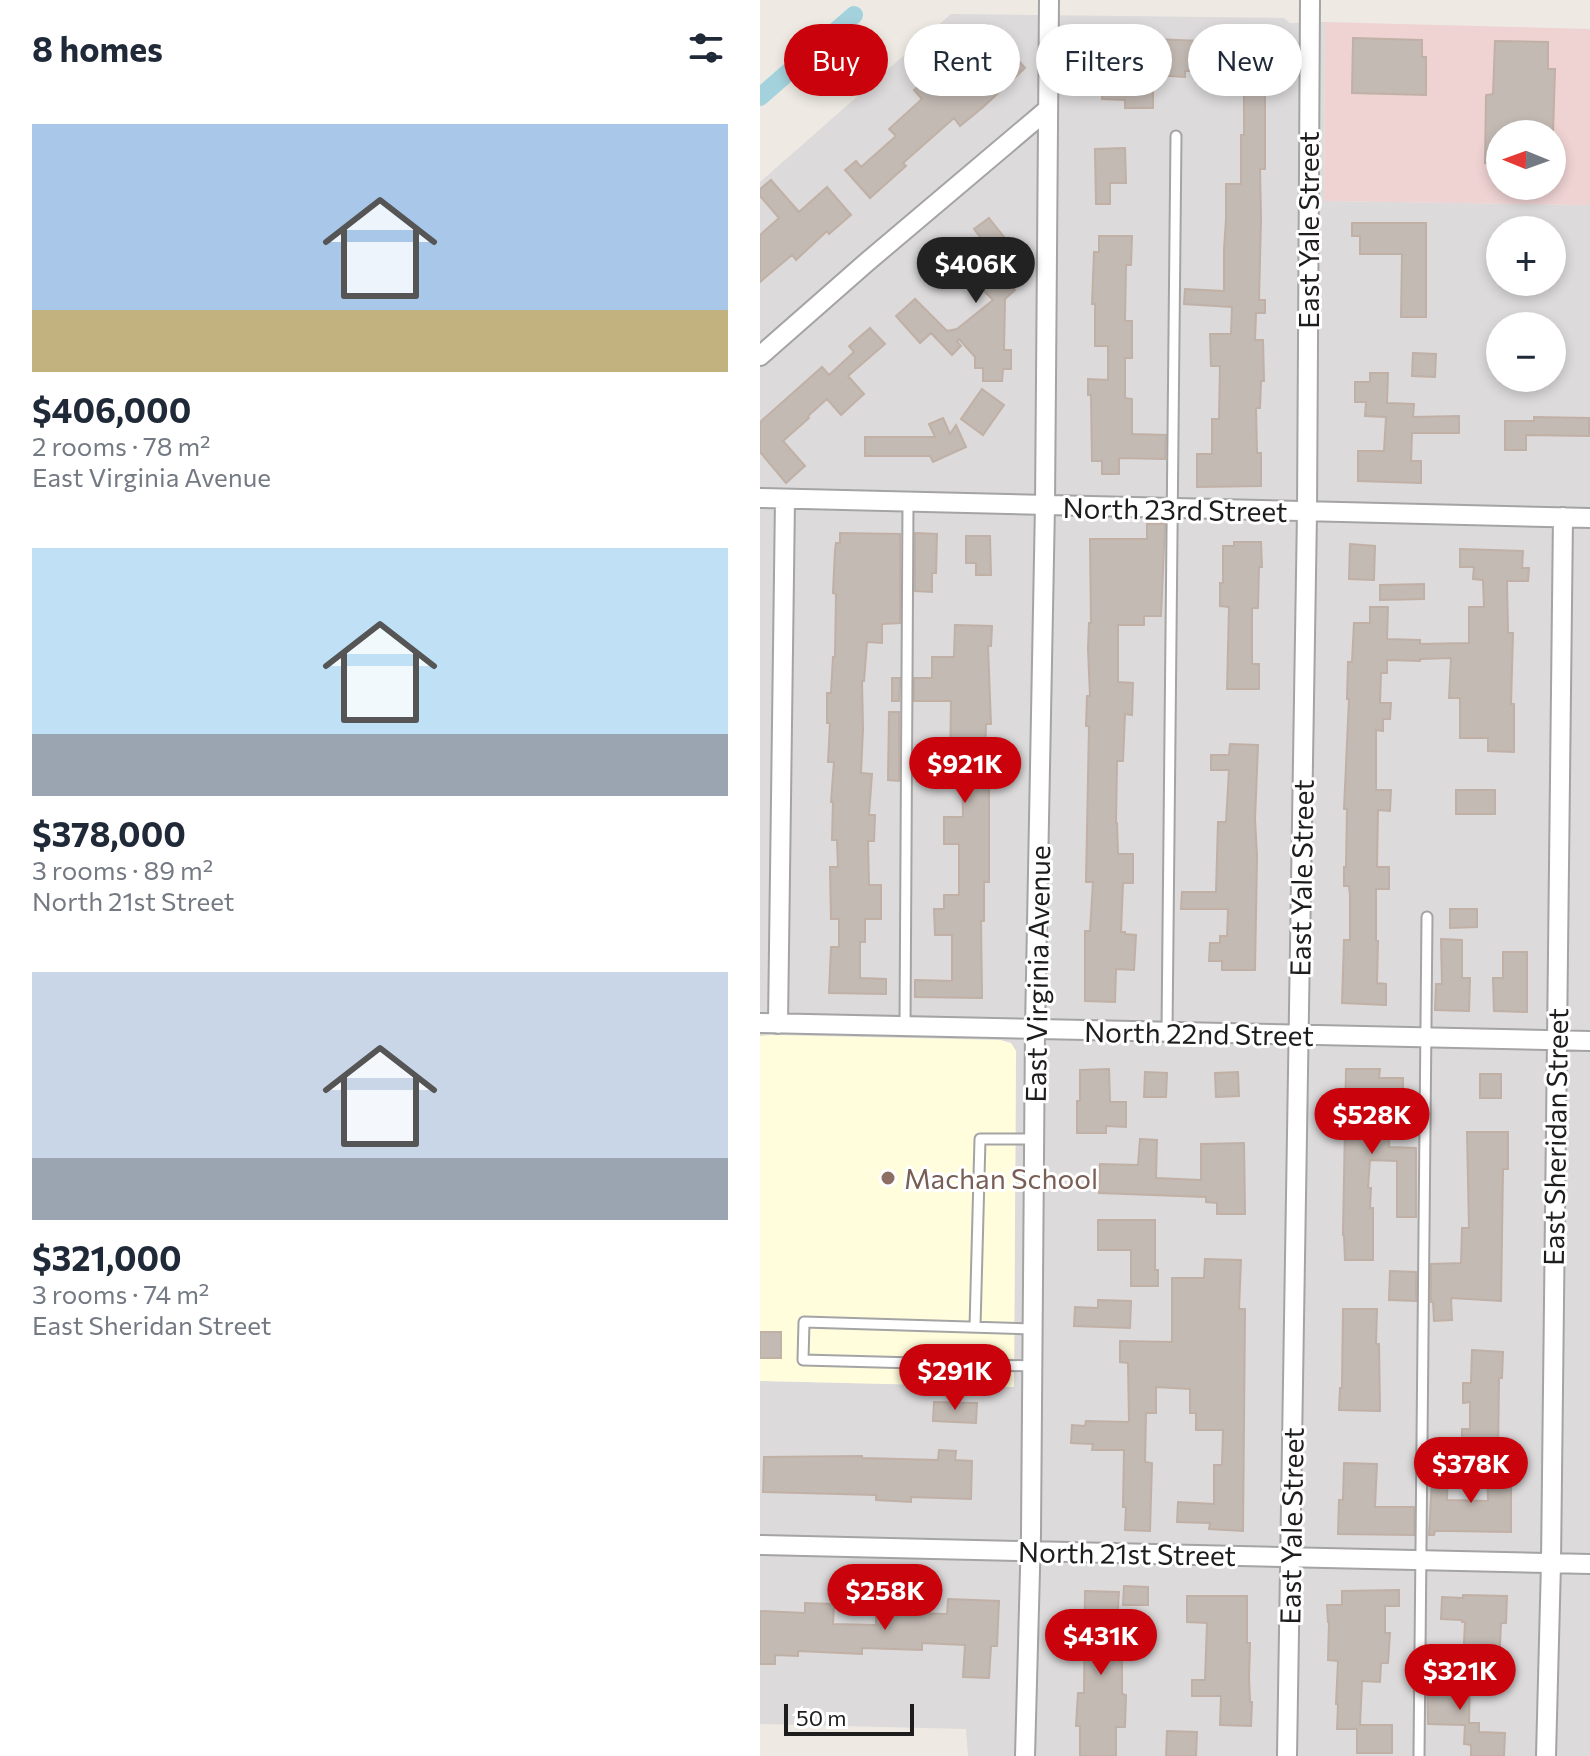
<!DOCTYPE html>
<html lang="en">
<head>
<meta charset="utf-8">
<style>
	body { margin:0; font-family:Commissioner,sans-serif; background:#f2f2f3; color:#1f2937; height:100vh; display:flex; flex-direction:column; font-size:30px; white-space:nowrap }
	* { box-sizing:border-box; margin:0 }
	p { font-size:26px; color:#747a83 }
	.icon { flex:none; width:44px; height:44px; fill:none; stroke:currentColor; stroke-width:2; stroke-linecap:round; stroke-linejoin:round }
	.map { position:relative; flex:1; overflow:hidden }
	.drawer { display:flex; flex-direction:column; background:#fff; width:760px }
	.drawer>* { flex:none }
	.guide { position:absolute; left:24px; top:24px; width:686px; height:72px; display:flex; gap:16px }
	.needle { width:52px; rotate:271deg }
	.fabs { position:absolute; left:726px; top:120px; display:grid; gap:16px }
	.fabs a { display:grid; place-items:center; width:80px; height:80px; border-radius:50%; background:#fff; box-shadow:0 4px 12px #0003; font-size:40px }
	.scale { position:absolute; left:24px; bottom:20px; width:130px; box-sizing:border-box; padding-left:8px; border:4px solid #1d1d1d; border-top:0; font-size:22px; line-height:28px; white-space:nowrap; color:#1d1d1d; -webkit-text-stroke:6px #fff; paint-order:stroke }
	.price { position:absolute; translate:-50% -68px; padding:0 18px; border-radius:28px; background:#c9020b; color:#fff; font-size:26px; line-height:52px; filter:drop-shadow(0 2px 4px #0008) }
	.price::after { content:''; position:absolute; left:50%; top:48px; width:24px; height:18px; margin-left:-12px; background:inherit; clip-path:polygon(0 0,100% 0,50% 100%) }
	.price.current { background:#222; color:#fff }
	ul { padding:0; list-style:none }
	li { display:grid; align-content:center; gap:16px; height:424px; padding:0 32px }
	li span { display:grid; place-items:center; height:248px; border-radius:0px; color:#555 }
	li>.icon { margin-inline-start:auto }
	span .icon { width:144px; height:144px; fill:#fffc; stroke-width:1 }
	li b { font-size:34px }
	h2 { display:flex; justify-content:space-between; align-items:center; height:96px; padding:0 32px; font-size:34px }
	.chip { padding:0 28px; border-radius:36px; background:#fff; box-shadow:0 4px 12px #0003; font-size:28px; line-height:72px }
	.chip.current { background:#c9020b; color:#fff }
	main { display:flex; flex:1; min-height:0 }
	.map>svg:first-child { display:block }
	.residential { fill:#dcdada; fill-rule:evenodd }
	.commercial { fill:#efd3d3; fill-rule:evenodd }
	.education { fill:#fffddc }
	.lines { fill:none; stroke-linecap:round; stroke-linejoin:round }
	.canal { stroke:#a4d2dc; stroke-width:18 }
	.building { fill:#c3bab3; stroke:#c0b0a6; stroke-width:2 }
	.lane-casing { stroke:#a4a4a4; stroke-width:13 }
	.street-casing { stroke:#a4a4a4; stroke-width:22 }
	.lane { stroke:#fff; stroke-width:9 }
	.street { stroke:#fff; stroke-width:18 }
	.education-dot { fill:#8d6e63; stroke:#fff; stroke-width:3 }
	.labels { text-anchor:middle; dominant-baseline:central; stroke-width:6; stroke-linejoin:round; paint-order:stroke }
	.street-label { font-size:28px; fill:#1d1d1d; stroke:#fff }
	.education-label { font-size:28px; fill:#785e54; stroke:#fff; text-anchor:start }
</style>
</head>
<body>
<main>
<section class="drawer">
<h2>8 homes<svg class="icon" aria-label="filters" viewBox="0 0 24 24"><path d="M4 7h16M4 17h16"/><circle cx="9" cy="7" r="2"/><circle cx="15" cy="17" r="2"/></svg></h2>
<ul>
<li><span style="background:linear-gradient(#a9c7e8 75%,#c2b280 0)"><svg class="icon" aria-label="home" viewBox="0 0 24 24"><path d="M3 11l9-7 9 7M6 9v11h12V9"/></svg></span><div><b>$406,000</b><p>2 rooms · 78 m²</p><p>East Virginia Avenue</p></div></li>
<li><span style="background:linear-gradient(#bfe0f5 75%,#9aa5b1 0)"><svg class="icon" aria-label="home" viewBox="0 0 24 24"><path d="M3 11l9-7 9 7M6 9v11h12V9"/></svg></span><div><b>$378,000</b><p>3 rooms · 89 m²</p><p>North 21st Street</p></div></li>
<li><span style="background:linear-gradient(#c9d6e8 75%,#9aa5b1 0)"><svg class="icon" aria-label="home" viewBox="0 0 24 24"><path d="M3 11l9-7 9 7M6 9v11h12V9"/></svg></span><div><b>$321,000</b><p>3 rooms · 74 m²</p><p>East Sheridan Street</p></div></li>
</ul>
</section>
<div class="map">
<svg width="830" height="1756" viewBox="0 0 830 1756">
	<rect width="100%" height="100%" fill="#eeeae3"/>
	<path class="residential" d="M 191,14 L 524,18 L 530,23 L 565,22 L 564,201 L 830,205 L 830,1756 L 208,1756 L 206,1729 L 0,1724 L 0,1381 L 254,1387 L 256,1051 L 251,1043 L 240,1040 L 12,1035 L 0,1036 L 0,182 ZM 740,230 L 792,230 L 792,282 L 740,282 ZM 740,326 L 792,326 L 792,378 L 740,378 Z"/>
	<path class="commercial" d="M 565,22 L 830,29 L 830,205 L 564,201 ZM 740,134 L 792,134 L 792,186 L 740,186 Z"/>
	<path class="education" d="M 12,1035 L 240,1040 L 251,1043 L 256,1051 L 254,1387 L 0,1381 L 0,1036 Z"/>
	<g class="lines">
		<path class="canal" d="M 0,97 L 94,15"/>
	</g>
	<path class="building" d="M 228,25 L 265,68 L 222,108 L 200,126 L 194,118 L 143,163 L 146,166 L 110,198 L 85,170 L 96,161 L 101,167 L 136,136 L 129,129 L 162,99 L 154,90 L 176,72 L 177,73 Z
		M 365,35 L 393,35 L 393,39 L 442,41 L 484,39 L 484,35 L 517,35 L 517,68 L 505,68 L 505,169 L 500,169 L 501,219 L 499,300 L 505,300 L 505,313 L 496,313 L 495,340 L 503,340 L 504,381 L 501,381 L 500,408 L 496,408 L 497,453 L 501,453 L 501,486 L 437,487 L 437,454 L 452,454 L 452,419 L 459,419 L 460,366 L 451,366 L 450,334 L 471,334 L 472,307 L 424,304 L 425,289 L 464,291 L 464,250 L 466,219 L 466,184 L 481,184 L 481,135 L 484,135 L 484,89 L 452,89 L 452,71 L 425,71 L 425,77 L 393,75 L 393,108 L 365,108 L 365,100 L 342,99 L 343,81 L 323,81 L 324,45 L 365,46 Z
		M 593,38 L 662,40 L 662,57 L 666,57 L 666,95 L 592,93 Z
		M 735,41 L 788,42 L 788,69 L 795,69 L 793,134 L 740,134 L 740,164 L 725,163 L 726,95 L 733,94 Z
		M 365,148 L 366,183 L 350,183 L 350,204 L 336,204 L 335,149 Z
		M 11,180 L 39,212 L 67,187 L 91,215 L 69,234 L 67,231 L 36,260 L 32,255 L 0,282 L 0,235 L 19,218 L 0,196 L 0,189 Z
		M 229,218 L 252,247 L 265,248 L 265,261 L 231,261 L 255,290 L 245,299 L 244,350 L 251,350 L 251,369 L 243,369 L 242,381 L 223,381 L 223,368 L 215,368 L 215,357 L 199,339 L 197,341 L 201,346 L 192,355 L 171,333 L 160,343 L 136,316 L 155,299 L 187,331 L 197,329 L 233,300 L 212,279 L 207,284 L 190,268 L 220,237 L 214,229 Z
		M 592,223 L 666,223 L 666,317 L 641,317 L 642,254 L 600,254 L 600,236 L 592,236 Z
		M 339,236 L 372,236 L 371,265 L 366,265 L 365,321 L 372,321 L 372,358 L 365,358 L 365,398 L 372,399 L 372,434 L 406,435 L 405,459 L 359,458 L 359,474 L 342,474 L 342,461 L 332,461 L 331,395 L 328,395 L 328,379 L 348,380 L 348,346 L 335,346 L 335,304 L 332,304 L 334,252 L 339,252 Z
		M 110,328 L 125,344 L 88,376 L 104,394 L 81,415 L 67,399 L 48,416 L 49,418 L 23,441 L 45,466 L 26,483 L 0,452 L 0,422 L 62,367 L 69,375 L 94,352 L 89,346 Z
		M 653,353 L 676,354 L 675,377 L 652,376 Z
		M 610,373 L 628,373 L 627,403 L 654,404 L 653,417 L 699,416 L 699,433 L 652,433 L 651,461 L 661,461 L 661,483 L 598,481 L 598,451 L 624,451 L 626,417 L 605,416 L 606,402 L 595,402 L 595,382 L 610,382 Z
		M 222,389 L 244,405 L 223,435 L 201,419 Z
		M 774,417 L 829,418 L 829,436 L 766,435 L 766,450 L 745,450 L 745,421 L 774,421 Z
		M 183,418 L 190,434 L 196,425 L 206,447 L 173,462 L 170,456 L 105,456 L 105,437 L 175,437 L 169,424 Z
		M 387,524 L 405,524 L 401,616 L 384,616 L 384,625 L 358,625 L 358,682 L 373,683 L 372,715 L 365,714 L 363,761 L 357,761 L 356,823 L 357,823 L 358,854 L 373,854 L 373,883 L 363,883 L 361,932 L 365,932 L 365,934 L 376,935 L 374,970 L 356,969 L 355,1002 L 325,1001 L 325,931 L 330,931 L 333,882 L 326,882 L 329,726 L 326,726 L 327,696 L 330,696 L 328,649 L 329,623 L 331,623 L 330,539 L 387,539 Z
		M 80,533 L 140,534 L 140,623 L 122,624 L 122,643 L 107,642 L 104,681 L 102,681 L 103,729 L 101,773 L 112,774 L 109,815 L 115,815 L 114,841 L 108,841 L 109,885 L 121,885 L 121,919 L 105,919 L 105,942 L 100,942 L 100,978 L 126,979 L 126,994 L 69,993 L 71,947 L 79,947 L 79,919 L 71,919 L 70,867 L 78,867 L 77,840 L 72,840 L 73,802 L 71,802 L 74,762 L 68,762 L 70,723 L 67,723 L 67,693 L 71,693 L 73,657 L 75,657 L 76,594 L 73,593 L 75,550 L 76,543 L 80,543 Z
		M 155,533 L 177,534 L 176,573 L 172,573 L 172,592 L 155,591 Z
		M 206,536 L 230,536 L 231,575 L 216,575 L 216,563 L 206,563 Z
		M 474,542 L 501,542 L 502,567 L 499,567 L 498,608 L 492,608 L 492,664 L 499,664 L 499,689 L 467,689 L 469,607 L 460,606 L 460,583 L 463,583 L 463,546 L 474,546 Z
		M 590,544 L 615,546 L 614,580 L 589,579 Z
		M 700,549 L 763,551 L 762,568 L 769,568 L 768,581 L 747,581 L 748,633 L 753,633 L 751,704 L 754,704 L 754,752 L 728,751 L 728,738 L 700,738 L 700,698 L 689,698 L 691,658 L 660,659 L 660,661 L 627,660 L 627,673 L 621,673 L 620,703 L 631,703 L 630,719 L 623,719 L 623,731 L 616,730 L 616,790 L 631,790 L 630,811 L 618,810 L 617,867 L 629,867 L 629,889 L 616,889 L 616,941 L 618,941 L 617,983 L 626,984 L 626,1005 L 582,1003 L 584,940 L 590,940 L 590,895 L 589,886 L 584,886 L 584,867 L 586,867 L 587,809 L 584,809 L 589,699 L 587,699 L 588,662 L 592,662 L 594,623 L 610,623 L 610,607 L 628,607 L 627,639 L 660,640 L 660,644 L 709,643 L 709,607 L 724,607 L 723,580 L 713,579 L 714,567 L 700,567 Z
		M 664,584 L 664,599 L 620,600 L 620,585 Z
		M 195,625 L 232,626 L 231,646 L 228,646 L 231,724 L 226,724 L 225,754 L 229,754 L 229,882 L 224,882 L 224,921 L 221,921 L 222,998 L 155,997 L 155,980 L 192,981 L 192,935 L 175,935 L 174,909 L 184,909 L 184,895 L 199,895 L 199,844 L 184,844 L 184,817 L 203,817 L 202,765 L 190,765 L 191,701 L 154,701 L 154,678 L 172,678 L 172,657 L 194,657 Z
		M 132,678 L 140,678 L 139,701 L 132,701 Z
		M 129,712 L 139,712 L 139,781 L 128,780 Z
		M 470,744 L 498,745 L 495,819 L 497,856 L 495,970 L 462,970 L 462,961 L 449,961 L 450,943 L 460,943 L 460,936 L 467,936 L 468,909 L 421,909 L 422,892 L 456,892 L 458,822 L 466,822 L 469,770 L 451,770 L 451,755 L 469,755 Z
		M 696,790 L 735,790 L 735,814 L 696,814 Z
		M 690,909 L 717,909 L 717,927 L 690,928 Z
		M 681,939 L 702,940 L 702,978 L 710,978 L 709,1011 L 675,1010 L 676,984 L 682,984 Z
		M 743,952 L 767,952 L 767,1012 L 734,1011 L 733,978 L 743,978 Z
		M 349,1069 L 350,1102 L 366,1102 L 366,1127 L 346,1126 L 346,1133 L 317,1133 L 317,1101 L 320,1101 L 320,1070 Z
		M 586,1069 L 620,1069 L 619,1078 L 643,1078 L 643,1117 L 630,1117 L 629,1147 L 656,1148 L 656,1217 L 637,1217 L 637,1161 L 610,1160 L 608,1188 L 611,1188 L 610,1208 L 613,1208 L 613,1260 L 585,1260 L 584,1235 L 583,1235 Z
		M 385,1072 L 407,1073 L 406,1097 L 384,1097 Z
		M 478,1072 L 479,1096 L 456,1097 L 455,1073 Z
		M 720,1074 L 741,1074 L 741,1098 L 720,1098 Z
		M 707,1132 L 748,1132 L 748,1169 L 743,1169 L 741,1301 L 691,1298 L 692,1320 L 674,1321 L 673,1302 L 671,1302 L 671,1264 L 701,1263 L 702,1228 L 709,1228 Z
		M 380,1139 L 397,1140 L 396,1178 L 441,1180 L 441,1144 L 484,1143 L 485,1214 L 457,1214 L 457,1203 L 446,1202 L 446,1197 L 339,1193 L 340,1164 L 378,1165 Z
		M 338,1220 L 395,1220 L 395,1270 L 398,1270 L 398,1286 L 371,1286 L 371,1250 L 338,1250 Z
		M 445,1259 L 481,1260 L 479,1309 L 485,1309 L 483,1531 L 449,1529 L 450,1523 L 417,1522 L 418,1502 L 454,1504 L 454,1465 L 462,1465 L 463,1430 L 436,1430 L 436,1413 L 430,1413 L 430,1389 L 396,1387 L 396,1413 L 386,1413 L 385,1462 L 392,1463 L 390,1531 L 365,1530 L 366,1507 L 363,1507 L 364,1450 L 332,1450 L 333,1444 L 311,1443 L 312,1425 L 325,1426 L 326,1421 L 369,1422 L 368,1363 L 360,1362 L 360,1341 L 412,1342 L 412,1278 L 444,1278 Z
		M 630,1271 L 656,1272 L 656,1301 L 629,1300 Z
		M 338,1300 L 371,1301 L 370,1328 L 314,1326 L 315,1307 L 338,1308 Z
		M 583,1309 L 617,1309 L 616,1344 L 619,1344 L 620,1411 L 579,1410 L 580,1388 L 582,1388 Z
		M 0,1332 L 21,1332 L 21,1358 L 0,1358 Z
		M 712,1350 L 743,1352 L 742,1378 L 739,1378 L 738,1455 L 702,1455 L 702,1429 L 710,1429 L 710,1402 L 703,1403 L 703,1383 L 711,1383 Z
		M 174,1402 L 217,1403 L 216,1423 L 173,1421 Z
		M 179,1450 L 196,1451 L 195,1460 L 212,1461 L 211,1499 L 151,1497 L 151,1502 L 116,1500 L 116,1495 L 3,1492 L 4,1457 L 102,1456 L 102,1458 L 178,1460 Z
		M 584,1463 L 617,1464 L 615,1507 L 654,1507 L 654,1535 L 578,1534 L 579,1500 L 583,1500 Z
		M 673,1463 L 688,1463 L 687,1500 L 728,1501 L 727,1469 L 751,1469 L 751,1532 L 689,1531 L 675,1531 L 674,1535 L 669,1535 Z
		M 364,1586 L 388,1587 L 388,1605 L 363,1605 Z
		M 639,1590 L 639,1606 L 625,1606 L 625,1633 L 630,1633 L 628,1663 L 621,1663 L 620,1682 L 602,1681 L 600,1725 L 632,1725 L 632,1753 L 597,1753 L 597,1729 L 577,1729 L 578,1704 L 576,1704 L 578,1661 L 568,1660 L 569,1622 L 568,1622 L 567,1605 L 582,1605 L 582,1591 Z
		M 325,1591 L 359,1592 L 356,1635 L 362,1635 L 362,1694 L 366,1695 L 365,1727 L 356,1727 L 356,1756 L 320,1756 L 320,1726 L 316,1726 L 318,1693 L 324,1693 Z
		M 703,1595 L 747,1596 L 746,1623 L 741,1623 L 739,1666 L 703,1664 L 705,1622 L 702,1622 L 702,1620 L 681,1619 L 682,1597 L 703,1598 Z
		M 427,1596 L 487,1596 L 487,1643 L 490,1643 L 489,1677 L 490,1702 L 492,1702 L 491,1726 L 460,1725 L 461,1696 L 432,1696 L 432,1680 L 445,1680 L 447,1623 L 427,1622 Z
		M 188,1599 L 239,1601 L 237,1646 L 231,1646 L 229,1678 L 203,1677 L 205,1645 L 162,1643 L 162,1650 L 102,1648 L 102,1654 L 38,1651 L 38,1656 L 15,1655 L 15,1664 L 0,1664 L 0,1611 L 45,1613 L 45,1603 L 74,1604 L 73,1624 L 116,1625 L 116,1607 L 150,1608 L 150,1613 L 187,1614 Z
		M 681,1670 L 710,1671 L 709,1723 L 719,1723 L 719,1732 L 745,1733 L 744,1756 L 711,1756 L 711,1745 L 704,1744 L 705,1725 L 668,1724 L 667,1680 L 681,1680 Z
		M 407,1731 L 437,1732 L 436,1756 L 406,1756 Z"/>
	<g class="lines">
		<defs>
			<path id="lane" d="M 145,1026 L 148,502
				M 407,1032 L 416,136
				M 215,1327 L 220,1139 L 274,1139
				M 272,1366 L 43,1360 L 44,1322 L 273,1329
				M 659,1756 L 667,917"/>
			<path id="street" d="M 0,356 L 107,262 L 288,109
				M 0,498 L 830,518
				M 0,1023 L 830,1041
				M 18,1024 L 25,499
				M 0,1545 L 830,1564
				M 265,1756 L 271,1533 L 275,1029 L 285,505 L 289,0
				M 527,1756 L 547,512 L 550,0
				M 786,1756 L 791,1563 L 803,517"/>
		</defs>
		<use href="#lane" class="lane-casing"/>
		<use href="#street" class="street-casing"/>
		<use href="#lane" class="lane"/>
		<use href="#street" class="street"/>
	</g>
	<circle class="education-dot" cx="128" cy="1178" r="8"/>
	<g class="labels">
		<g class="street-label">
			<text transform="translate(548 230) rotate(-90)">East Yale Street</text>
			<text transform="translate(415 509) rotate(1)">North 23rd Street</text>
			<text transform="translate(541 878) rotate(-89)">East Yale Street</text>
			<text transform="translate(277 974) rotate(-89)">East Virginia Avenue</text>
			<text transform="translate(439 1033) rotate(1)">North 22nd Street</text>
			<text transform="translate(795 1137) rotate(-89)">East Sheridan Street</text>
			<text transform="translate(531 1526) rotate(-89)">East Yale Street</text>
			<text transform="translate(367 1553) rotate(1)">North 21st Street</text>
		</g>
		<g class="education-label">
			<text x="144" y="1178">Machan School</text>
		</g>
	</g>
</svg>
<div class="fabs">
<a><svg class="needle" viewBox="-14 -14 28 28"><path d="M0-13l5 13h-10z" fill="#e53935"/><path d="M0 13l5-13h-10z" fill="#747a83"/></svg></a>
<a>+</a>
<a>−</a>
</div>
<div class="scale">50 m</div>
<b class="price current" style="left:216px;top:305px">$406K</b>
<b class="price" style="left:205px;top:805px">$921K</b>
<b class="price" style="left:612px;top:1156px">$528K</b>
<b class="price" style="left:195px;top:1412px">$291K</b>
<b class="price" style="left:711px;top:1505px">$378K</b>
<b class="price" style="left:125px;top:1632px">$258K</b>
<b class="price" style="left:341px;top:1677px">$431K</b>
<b class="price" style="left:700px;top:1712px">$321K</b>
<div class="guide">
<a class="chip current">Buy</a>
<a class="chip">Rent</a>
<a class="chip">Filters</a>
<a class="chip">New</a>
</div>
</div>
</main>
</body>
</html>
